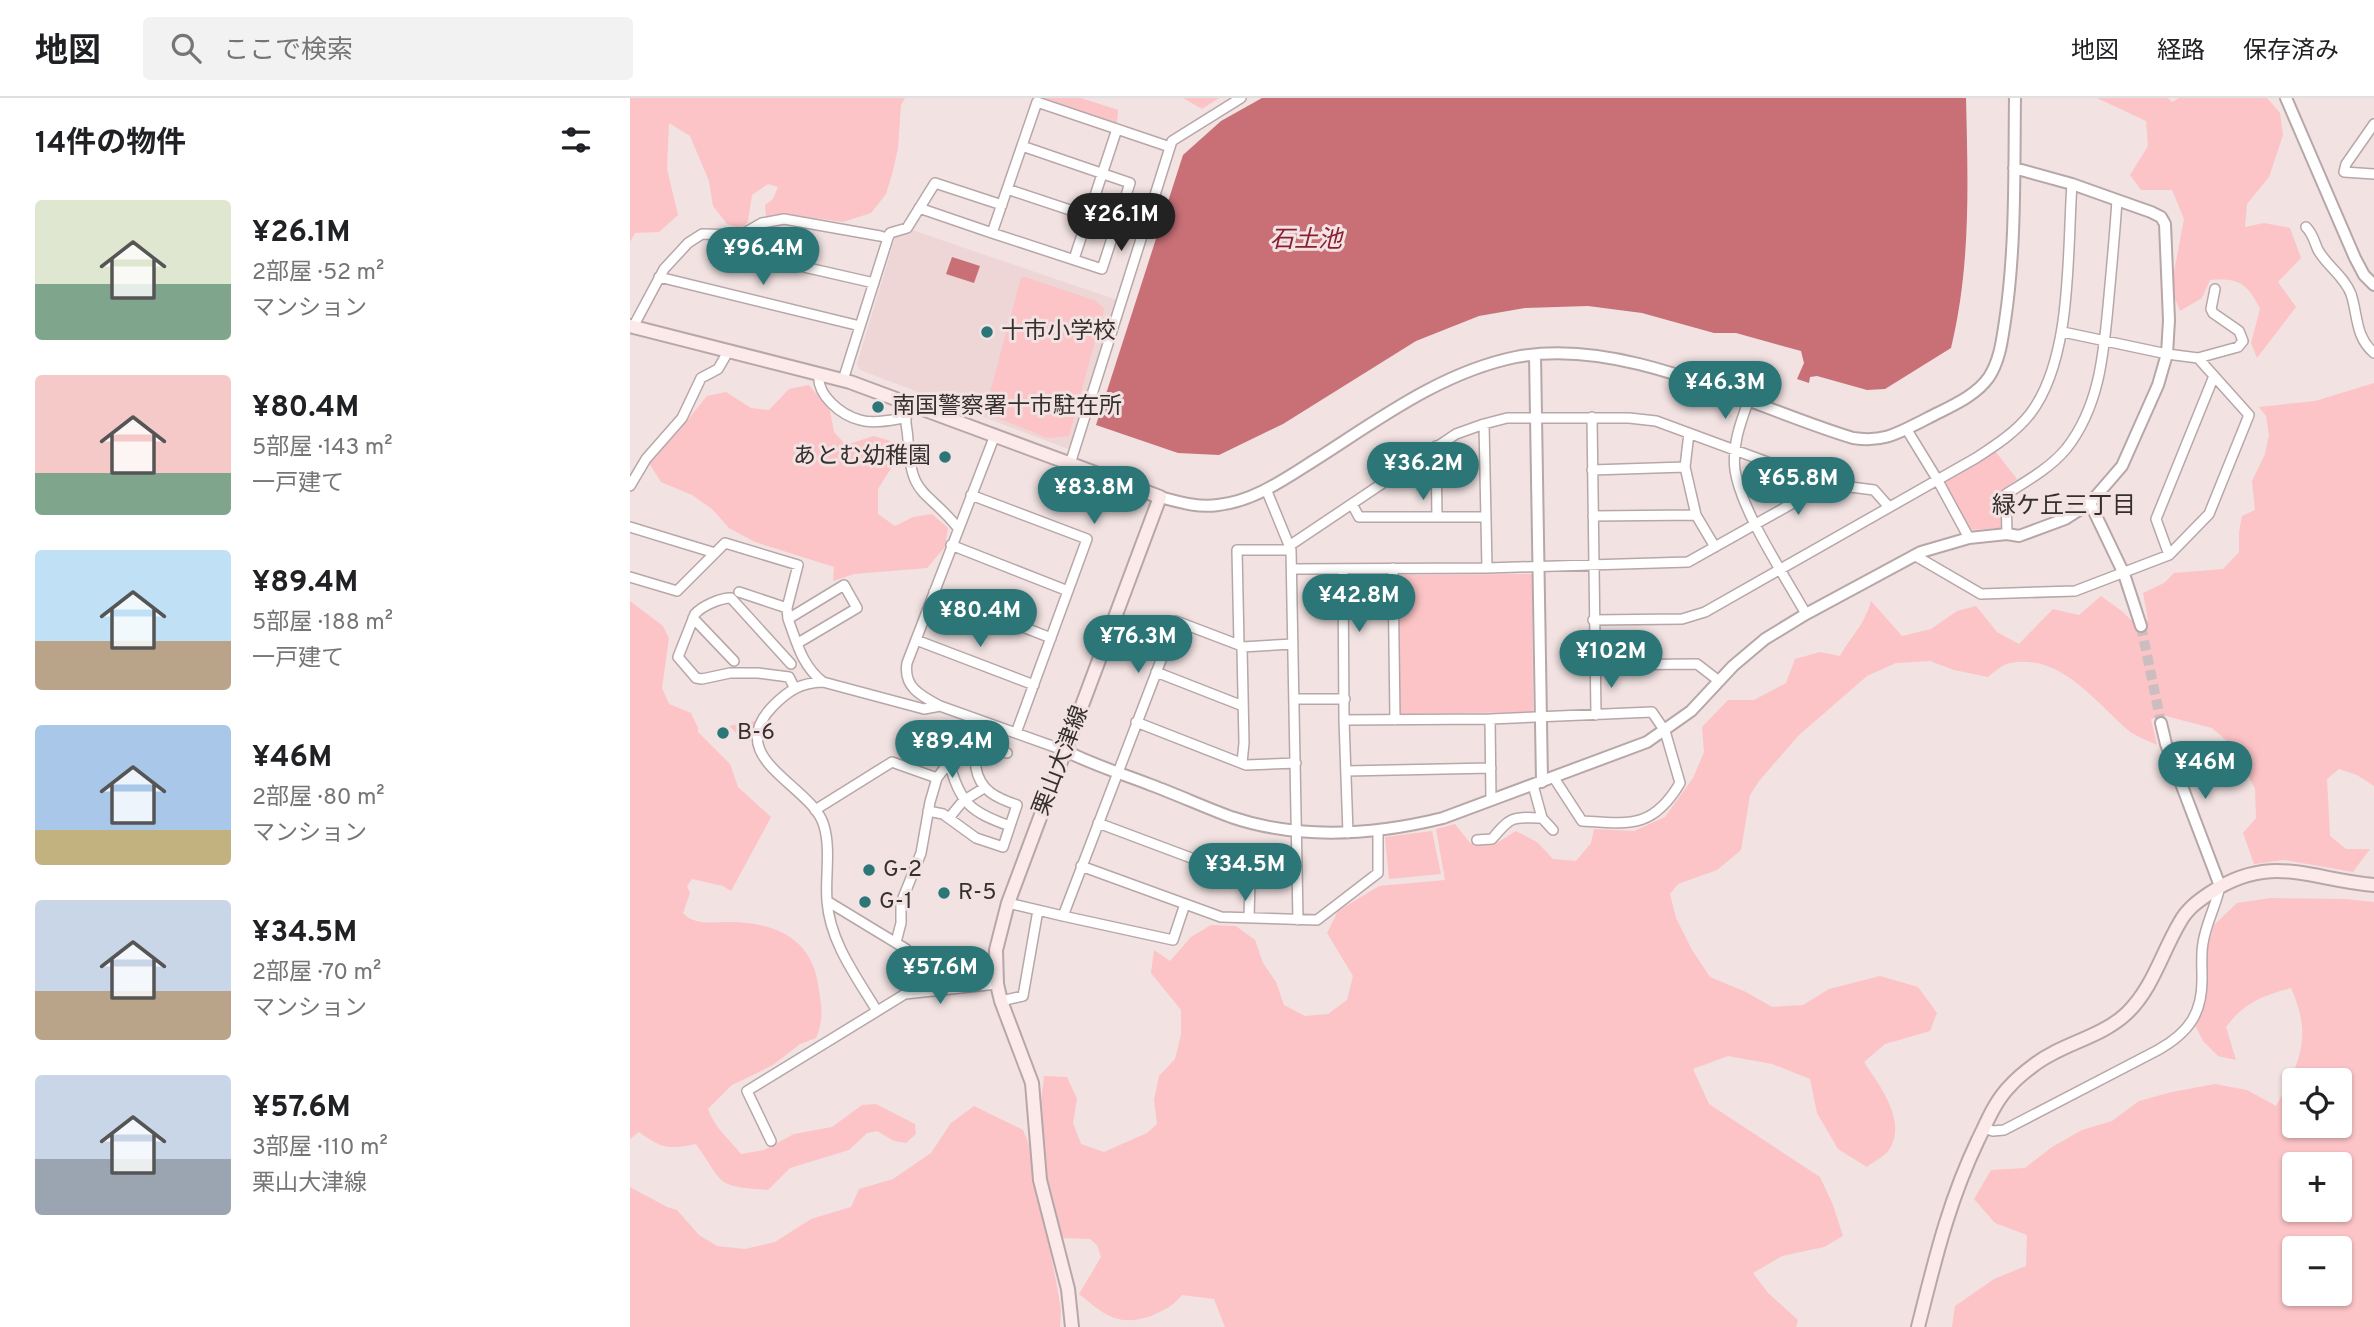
<!DOCTYPE html>
<html lang="ja">
<head>
<meta charset="utf-8">
<style>
	body { margin:0; font-family:Overpass,"Noto Sans JP",sans-serif; background:#f2f2f2; color:#202124; height:100vh; display:flex; flex-direction:column; font-size:26px; white-space:nowrap }
	* { box-sizing:border-box; margin:0 }
	p { font-size:23px; color:#757577 }
	.icon { flex:none; width:38px; height:38px; fill:none; stroke:currentColor; stroke-width:2; stroke-linecap:round; stroke-linejoin:round }
	.map { position:relative; flex:1; overflow:hidden }
	.side { display:flex; flex-direction:column; background:#fff; width:630px }
	.side>* { flex:none }
	.fabs { position:absolute; left:1652px; top:970px; display:grid; gap:14px }
	.fabs a { display:grid; place-items:center; width:70px; height:70px; border-radius:7px; background:#fff; box-shadow:0 2px 5px #0004; font-size:35px }
	.price { position:absolute; translate:-50% -60px; padding:0 16px; border-radius:24px; background:#2c7677; color:#fff; font-size:23px; line-height:46px; filter:drop-shadow(0 2px 4px #0008) }
	.price::after { content:''; position:absolute; left:50%; top:42px; width:21px; height:16px; margin-left:-10px; background:inherit; clip-path:polygon(0 0,100% 0,50% 100%) }
	.price.active { background:#222; color:#fff }
	ul { padding:0; list-style:none }
	li { display:flex; align-items:center; gap:21px; height:175px; padding:0 35px }
	li span { display:grid; place-items:center; flex:none; width:196px; height:140px; border-radius:7px; color:#555 }
	li>.icon { margin-inline-start:auto }
	span .icon { width:84px; height:84px; fill:#fffc; stroke-width:1 }
	li b { font-size:30px }
	h2 { display:flex; justify-content:space-between; align-items:center; height:84px; padding:0 35px; font-size:30px }
	header { display:flex; align-items:center; gap:42px; box-sizing:border-box; height:98px; padding:0 35px; background:#fff; border-bottom:2px solid #e0e0e0 }
	header strong { font-size:33px }
	nav { display:flex; gap:38px; margin-inline-start:auto; font-size:24px }
	.search { width:490px; height:63px; background:#f2f2f2; display:flex; align-items:center; gap:18px; box-sizing:border-box; padding:0 24px; border-radius:7px; color:#757577; font-size:26px }
	main { display:flex; flex:1; min-height:0 }
	.map>svg:first-child { display:block }
	.built { fill:#eed5d6 }
	.green { fill:#fcc4c6; fill-rule:evenodd }
	.water { fill:#c87076 }
	.lines { fill:none; stroke-linecap:round; stroke-linejoin:round }
	.tertiary-tunnel { stroke:#ccbebe; stroke-width:10; stroke-dasharray:10 5; stroke-linecap:butt }
	.minor-casing { stroke:#b7a7a8; stroke-width:12 }
	.tertiary-casing { stroke:#b7a7a8; stroke-width:14 }
	.secondary-casing { stroke:#b7a7a8; stroke-width:16 }
	.minor { stroke:#fff; stroke-width:9 }
	.tertiary { stroke:#fff; stroke-width:10 }
	.secondary { stroke:#fceaeb; stroke-width:12 }
	.poi-dot { fill:#2c7677; stroke:#f2e2e2; stroke-width:2.5 }
	.labels { text-anchor:middle; dominant-baseline:central; stroke-width:6; stroke-linejoin:round; paint-order:stroke }
	.poi-label { font-size:23px; fill:#362f2f; stroke:#f2e2e2; text-anchor:start }
	.street-label { font-size:23px; fill:#362f2f; stroke:#f2e2e2 }
	.water-label { font-size:24px; font-style:italic; fill:#891e31; stroke:#f2e2e2 }
	.neighbourhood-label { font-size:24px; fill:#362f2f; stroke:#f2e2e2 }
</style>
</head>
<body>
<header>
<strong>地図</strong>
<div class="search"><svg class="icon" aria-label="search" viewBox="0 0 24 24"><circle cx="10" cy="10" r="6"/><path d="M15 15l6 6"/></svg>ここで検索</div>
<nav><a>地図</a><a>経路</a><a>保存済み</a></nav>
</header>
<main>
<section class="side">
<h2>14件の物件<svg class="icon" aria-label="filters" viewBox="0 0 24 24"><path d="M4 7h16M4 17h16"/><circle cx="9" cy="7" r="2"/><circle cx="15" cy="17" r="2"/></svg></h2>
<ul>
<li><span style="background:linear-gradient(#dfe7d0 60%,#7fa58c 0)"><svg class="icon" aria-label="home" viewBox="0 0 24 24"><path d="M3 11l9-7 9 7M6 9v11h12V9"/></svg></span><div><b>¥26.1M</b><p>2部屋 · 52 m²</p><p>マンション</p></div></li>
<li><span style="background:linear-gradient(#f6c9c9 70%,#7fa58c 0)"><svg class="icon" aria-label="home" viewBox="0 0 24 24"><path d="M3 11l9-7 9 7M6 9v11h12V9"/></svg></span><div><b>¥80.4M</b><p>5部屋 · 143 m²</p><p>一戸建て</p></div></li>
<li><span style="background:linear-gradient(#bfe0f5 65%,#b9a48a 0)"><svg class="icon" aria-label="home" viewBox="0 0 24 24"><path d="M3 11l9-7 9 7M6 9v11h12V9"/></svg></span><div><b>¥89.4M</b><p>5部屋 · 188 m²</p><p>一戸建て</p></div></li>
<li><span style="background:linear-gradient(#a9c7e8 75%,#c2b280 0)"><svg class="icon" aria-label="home" viewBox="0 0 24 24"><path d="M3 11l9-7 9 7M6 9v11h12V9"/></svg></span><div><b>¥46M</b><p>2部屋 · 80 m²</p><p>マンション</p></div></li>
<li><span style="background:linear-gradient(#c9d6e8 65%,#b9a48a 0)"><svg class="icon" aria-label="home" viewBox="0 0 24 24"><path d="M3 11l9-7 9 7M6 9v11h12V9"/></svg></span><div><b>¥34.5M</b><p>2部屋 · 70 m²</p><p>マンション</p></div></li>
<li><span style="background:linear-gradient(#c9d6e8 60%,#9aa5b1 0)"><svg class="icon" aria-label="home" viewBox="0 0 24 24"><path d="M3 11l9-7 9 7M6 9v11h12V9"/></svg></span><div><b>¥57.6M</b><p>3部屋 · 110 m²</p><p>栗山大津線</p></div></li>
</ul>
</section>
<div class="map">
<svg width="1744" height="1229" viewBox="0 0 1744 1229">
	<rect width="100%" height="100%" fill="#f2e2e2"/>
	<path class="built" d="M 282,132 L 487,202 L 441,352 L 230,272 L 227,266 L 265,140 L 268,136 Z"/>
	<path class="green" d="M 0,0 L 275,0 L 271,7 L 268,50 L 263,73 L 256,96 L 241,115 L 213,124 L 161,117 L 136,119 L 135,107 L 143,101 L 148,89 L 138,86 L 122,97 L 118,123 L 112,131 L 97,126 L 83,108 L 79,83 L 60,38 L 39,25 L 37,71 L 48,117 L 29,134 L 5,135 L 0,144 Z
		M 410,0 L 451,0 L 488,12 L 487,26 Z
		M 553,0 L 589,0 L 572,11 Z
		M 1467,0 L 1538,0 L 1542,4 L 1549,0 L 1637,0 L 1650,15 L 1653,37 L 1639,79 L 1617,106 L 1615,129 L 1634,125 L 1660,130 L 1671,160 L 1648,184 L 1666,209 L 1627,260 L 1621,245 L 1630,211 C 1617,185 1609,180 1580,182 L 1572,200 L 1550,213 L 1541,190 L 1554,121 L 1542,92 L 1511,92 L 1500,77 L 1518,48 L 1516,23 Z
		M 395,179 L 466,203 L 474,211 L 439,338 L 418,340 L 360,317 L 356,309 L 391,180 Z
		M 1744,285 L 1744,688 L 1727,677 L 1709,671 L 1697,681 L 1700,738 L 1716,751 L 1740,751 L 1723,774 L 1654,762 L 1624,766 L 1613,735 L 1626,720 L 1625,691 L 1604,649 L 1582,630 L 1532,617 L 1521,621 L 1527,647 C 1517,642 1506,639 1498,632 C 1465,604 1431,555 1380,565 C 1373,566 1364,574 1358,579 L 1324,572 L 1300,563 L 1266,565 L 1237,578 L 1169,637 L 1129,683 L 1120,697 L 1111,752 L 1087,772 L 1048,786 L 1040,796 L 1046,820 L 1062,852 L 1080,879 L 1116,894 L 1142,909 L 1173,907 L 1199,891 L 1250,878 L 1288,889 L 1307,915 L 1300,933 L 1255,946 L 1234,964 C 1249,987 1278,1023 1259,1052 C 1255,1058 1243,1064 1237,1069 L 1208,1051 L 1187,1015 L 1180,981 L 1142,966 L 1098,958 L 1063,971 L 1079,1006 L 1190,1079 L 1203,1107 L 1213,1138 L 1194,1149 L 1152,1158 L 1123,1175 L 1138,1195 L 1168,1222 L 1166,1229 L 595,1229 L 584,1201 L 552,1197 C 543,1208 535,1212 521,1218 C 487,1229 475,1217 449,1196 L 471,1159 L 467,1147 L 460,1141 L 432,1140 C 422,1101 411,1062 410,1021 C 410,1007 413,992 414,978 L 437,979 L 447,1001 L 443,1025 L 451,1046 L 474,1054 L 517,1035 L 527,1026 L 524,1002 L 529,978 L 545,961 L 551,937 L 551,912 L 521,875 L 524,852 L 540,863 L 561,839 L 581,827 L 606,828 L 625,842 L 633,865 L 646,884 L 654,907 L 675,918 L 698,916 L 717,902 L 723,878 L 697,835 L 708,813 L 749,788 L 815,782 L 806,731 L 825,726 L 840,745 L 865,746 L 886,733 L 907,744 L 923,761 L 946,763 L 961,745 L 964,731 L 1004,733 L 1035,719 L 1063,680 L 1074,654 L 1072,629 L 1098,602 L 1124,602 L 1156,585 L 1165,561 L 1190,554 L 1210,558 C 1222,537 1235,526 1241,503 L 1272,538 L 1301,531 L 1327,513 L 1346,508 L 1367,534 L 1389,546 L 1423,511 L 1449,517 L 1471,498 L 1493,514 L 1508,529 L 1518,522 L 1513,495 L 1534,485 L 1544,475 L 1593,471 L 1609,454 L 1609,434 L 1612,418 L 1625,412 L 1622,383 L 1635,356 L 1639,337 L 1636,318 L 1629,309 L 1685,303 Z
		M 179,287 L 200,313 L 204,334 L 216,347 L 244,338 L 267,345 L 265,364 L 248,391 L 248,416 L 265,428 L 283,419 L 302,416 L 318,430 L 315,449 L 297,470 L 224,476 L 203,483 L 204,469 L 125,444 L 99,430 L 82,411 L 62,397 L 31,384 L 19,365 L 29,349 L 47,335 L 77,298 L 96,294 L 121,310 L 139,312 L 159,291 Z
		M 1365,353 L 1387,381 L 1371,394 L 1372,430 L 1339,432 L 1312,383 Z
		M 902,476 L 903,614 L 770,616 L 768,477 Z
		M 0,503 L 33,528 L 39,540 L 32,590 L 39,606 L 61,615 L 68,630 L 68,634 L 100,666 L 108,689 L 141,719 L 101,793 L 93,788 L 62,781 L 57,788 L 60,795 L 53,815 C 65,828 83,824 99,824 C 143,824 181,839 188,886 C 191,908 195,918 186,940 L 170,946 L 143,967 L 102,987 L 78,1011 C 84,1029 99,1041 111,1056 L 134,1052 L 164,1036 L 202,1029 L 232,1007 L 246,1006 L 285,1026 L 286,1036 L 276,1045 L 264,1043 L 247,1033 L 237,1035 L 219,1052 L 160,1070 L 138,1092 C 84,1088 95,1087 66,1046 C 38,1052 31,1050 9,1034 L 0,1041 Z
		M 125,623 L 124,637 L 116,644 L 99,628 Z
		M 802,733 L 811,776 L 759,781 L 755,739 Z
		M 1641,800 L 1715,801 L 1744,804 L 1744,1229 L 1322,1229 L 1325,1208 L 1364,1181 L 1396,1168 L 1397,1137 L 1365,1125 L 1344,1101 L 1361,1072 L 1395,1070 L 1422,1049 L 1452,1032 L 1482,1023 L 1509,1003 L 1542,994 L 1585,986 L 1617,992 L 1646,1008 C 1670,964 1683,939 1661,890 C 1632,898 1614,905 1596,929 L 1606,962 L 1588,958 L 1573,943 L 1563,923 L 1575,858 L 1584,827 L 1607,805 ZM 1664,982 L 1710,982 L 1710,1027 L 1664,1027 ZM 1664,1066 L 1710,1066 L 1710,1111 L 1664,1111 ZM 1664,1150 L 1710,1150 L 1710,1195 L 1664,1195 Z
		M 344,1008 L 393,1032 L 398,1044 L 427,1188 L 431,1212 L 430,1229 L 0,1229 L 0,1089 L 37,1109 L 47,1112 L 69,1137 L 87,1148 L 115,1151 L 145,1144 L 181,1121 L 221,1109 L 229,1091 L 263,1081 L 301,1055 L 321,1025 Z"/>
	<path class="water" d="M 632,0 L 1336,0 C 1338,85 1341,167 1321,250 L 1255,291 L 1237,292 L 1187,278 L 1180,279 L 1179,285 L 1167,281 L 1174,265 L 1171,253 L 1106,235 L 1084,235 L 1012,215 L 958,208 L 895,210 L 849,218 L 786,243 L 653,326 L 589,357 L 548,355 L 466,327 L 553,57 L 591,23 Z
		M 322,159 L 350,168 L 344,185 L 316,176 Z"/>
	<g class="lines">
		<path class="tertiary-tunnel" d="M 1511,528 L 1531,625"/>
		<defs>
			<path id="minor" d="M 1744,26 L 1716,66 L 1714,74 L 1744,76
				M 392,48 L 500,85 L 472,171 L 362,135 L 407,4 L 540,49
				M 377,91 L 458,118
				M 289,110 L 362,135
				M 1676,129 C 1683,136 1684,143 1688,152 C 1697,168 1714,178 1721,196 C 1728,217 1725,239 1744,255
				M 111,137 L 126,158 L 244,185
				M 258,140 L 260,135 L 277,130 L 305,85 L 372,107
				M 444,161 L 487,31
				M 29,179 L 230,228
				M 3,229 L 34,171 L 58,145 L 72,136 L 111,137 L 132,125 L 154,121 L 250,138 L 258,140 L 213,282
				M 1568,260 L 1608,249 L 1613,243 L 1609,233 L 1583,215 L 1581,211 L 1585,191
				M 189,276 C 186,297 211,317 230,322 C 244,326 260,322 274,320
				M 1118,304 C 1110,326 1102,348 1105,372 C 1111,413 1155,478 1176,516
				M 282,305 C 272,326 277,322 278,342 C 281,401 296,390 328,430
				M 962,319 L 966,617
				M 854,326 L 857,470
				M 1277,332 L 1307,381 L 1339,440
				M 1059,335 L 1055,369 L 1066,417 L 1085,449
				M 365,337 L 277,565 C 273,589 291,598 310,608 L 436,653
				M 806,348 L 807,419
				M 440,366 L 542,43 L 611,0
				M 962,372 L 1055,369
				M 0,388 L 16,361 L 52,320 L 71,280 L 88,271 L 99,252
				M 636,391 L 661,452 L 668,822
				M 341,397 L 457,441 L 386,635
				M 722,406 L 729,419 L 856,419
				M 963,418 L 1066,417
				M 0,429 L 85,455
				M 1377,436 L 1376,396 C 1397,383 1420,370 1436,351 C 1471,307 1474,251 1479,198 C 1482,166 1485,134 1487,102
				M 321,447 L 438,493
				M 659,448 L 826,336 L 854,326 L 877,320 L 999,320 L 1026,323 L 1197,386 L 1244,392 L 1259,409
				M 1284,457 L 1351,496 L 1445,493 L 1539,457 L 1579,416 L 1619,317 L 1568,260 L 1537,256 L 1433,234
				M 1539,457 L 1526,421 L 1584,278
				M 763,470 L 765,622
				M 662,471 L 857,470 L 1058,464 L 1197,386
				M 713,471 L 714,622 L 718,735
				M 0,479 L 47,493 L 95,445 L 168,467 L 157,510 L 158,521
				M 109,494 L 157,510
				M 304,494 L 421,540
				M 63,520 L 104,563
				M 963,522 L 1052,521 L 1075,514 L 1346,360 C 1366,347 1386,334 1400,316 C 1443,260 1437,154 1442,86
				M 286,542 L 404,587
				M 168,545 L 227,510 L 214,487 L 158,521 C 167,545 172,568 193,584
				M 609,547 L 612,549 L 614,645 L 612,665
				M 612,549 L 663,546
				M 161,566 L 101,500 C 90,500 72,508 65,516 L 48,559 L 66,580 L 72,581 L 100,575 L 128,575 L 159,579 L 164,589
				M 966,567 L 1067,566 L 1089,583
				M 526,574 L 613,608
				M 665,601 L 715,601
				M 860,621 L 861,702
				M 714,622 L 860,621 L 1022,614 L 1035,633 L 1050,685 C 1023,731 999,726 952,723 L 924,680
				M 506,624 L 616,667 L 666,665
				M 319,664 C 330,705 340,714 380,728
				M 716,673 L 861,670
				M 307,680 C 334,645 333,640 377,655
				M 903,687 L 912,720 L 923,732
				M 185,712 L 262,664 L 307,680 L 300,704 L 291,755 L 271,805 L 271,825 L 266,844
				M 298,713 L 313,716 L 346,740 L 373,749 L 387,707 C 367,700 350,693 346,670 C 345,662 347,654 345,646
				M 319,720 L 333,703 L 354,690
				M 468,725 L 620,782 L 619,820
				M 847,742 L 862,741 C 881,718 882,719 912,720
				M 451,768 L 591,819 L 687,822 L 748,775 L 748,733
				M 197,803 L 276,851
				M 378,805 L 433,818 L 546,523 L 609,547 L 607,452 L 661,452
				M 433,818 L 543,842 L 555,806
				M 371,903 L 393,898 L 408,812
				M 247,913 C 226,878 200,844 197,803 C 195,778 201,752 194,728 C 183,687 91,661 143,608 C 159,592 170,585 193,584 L 294,611 L 310,608
				M 1354,1030 L 1363,1033 L 1374,1032 L 1528,952 C 1560,934 1573,914 1572,878 C 1572,867 1571,856 1573,845 C 1576,825 1586,808 1590,788
				M 141,1043 L 117,993 L 275,896 L 367,886"/>
			<path id="tertiary" d="M 1656,0 L 1725,160 L 1734,177 L 1744,187
				M 905,257 L 912,684
				M 530,399 C 549,404 568,410 588,407 C 625,403 656,380 688,360 C 749,321 812,274 886,259 C 996,238 1119,309 1223,340 C 1255,345 1270,334 1298,320 C 1319,309 1345,299 1359,279 C 1370,262 1372,242 1375,223 C 1386,150 1384,74 1385,0
				M 1460,405 L 1494,476 L 1511,528
				M 1531,625 L 1536,646 L 1590,788
				M 436,653 C 463,667 493,676 521,687 C 548,697 574,709 601,719 C 669,742 744,737 813,720 L 1017,644 L 1061,613 L 1103,568 L 1135,541 L 1176,516 L 1291,454 L 1339,440 L 1377,436 L 1389,438 L 1435,421 L 1460,405 L 1492,368 L 1528,287 L 1537,256 L 1539,222 L 1535,126 L 1531,119 L 1521,114 L 1487,102 L 1442,86 L 1384,70"/>
			<path id="secondary" d="M 0,228 L 220,284 L 530,399 L 378,805 L 366,852 L 367,886 L 371,903 L 402,985 L 410,1082 L 438,1191 L 442,1229
				M 1288,1229 C 1305,1162 1318,1105 1348,1042 C 1357,1024 1365,1003 1380,988 C 1387,980 1396,973 1404,967 C 1432,945 1471,940 1497,915 C 1523,890 1532,854 1550,824 C 1557,811 1568,803 1580,795 C 1641,754 1681,782 1744,787"/>
		</defs>
		<use href="#minor" class="minor-casing"/>
		<use href="#tertiary" class="tertiary-casing"/>
		<use href="#secondary" class="secondary-casing"/>
		<use href="#minor" class="minor"/>
		<use href="#tertiary" class="tertiary"/>
		<use href="#secondary" class="secondary"/>
	</g>
	<g class="poi-dot">
		<circle cx="357" cy="234" r="7"/>
		<circle cx="248" cy="309" r="7"/>
		<circle cx="315" cy="359" r="7"/>
		<circle cx="93" cy="635" r="7"/>
		<circle cx="239" cy="772" r="7"/>
		<circle cx="314" cy="795" r="7"/>
		<circle cx="235" cy="804" r="7"/>
	</g>
	<g class="labels">
		<g class="poi-label">
			<text x="371" y="234">十市小学校</text>
			<text x="262" y="309">南国警察署十市駐在所</text>
			<text x="301" y="359" text-anchor="end">あとむ幼稚園</text>
			<text x="107" y="635">B-6</text>
			<text x="253" y="772">G-2</text>
			<text x="328" y="795">R-5</text>
			<text x="249" y="804">G-1</text>
		</g>
		<g class="street-label">
			<text transform="translate(432 663) rotate(-69)">栗山大津線</text>
		</g>
		<g class="water-label">
			<text x="676" y="143">石土池</text>
		</g>
		<g class="neighbourhood-label">
			<text x="1434" y="409">緑ケ丘三丁目</text>
		</g>
	</g>
</svg>
<div class="fabs">
<a><svg class="icon" aria-label="locate" viewBox="0 0 24 24"><circle cx="12" cy="12" r="6"/><path d="M12 2v4M12 18v4M2 12h4M18 12h4"/></svg></a>
<a>+</a>
<a>−</a>
</div>
<b class="price active" style="left:491px;top:155px">¥26.1M</b>
<b class="price" style="left:133px;top:189px">¥96.4M</b>
<b class="price" style="left:1095px;top:323px">¥46.3M</b>
<b class="price" style="left:793px;top:404px">¥36.2M</b>
<b class="price" style="left:1168px;top:419px">¥65.8M</b>
<b class="price" style="left:464px;top:428px">¥83.8M</b>
<b class="price" style="left:729px;top:536px">¥42.8M</b>
<b class="price" style="left:350px;top:551px">¥80.4M</b>
<b class="price" style="left:508px;top:577px">¥76.3M</b>
<b class="price" style="left:981px;top:592px">¥102M</b>
<b class="price" style="left:322px;top:682px">¥89.4M</b>
<b class="price" style="left:1575px;top:703px">¥46M</b>
<b class="price" style="left:615px;top:805px">¥34.5M</b>
<b class="price" style="left:310px;top:908px">¥57.6M</b>
</div>
</main>
</body>
</html>
